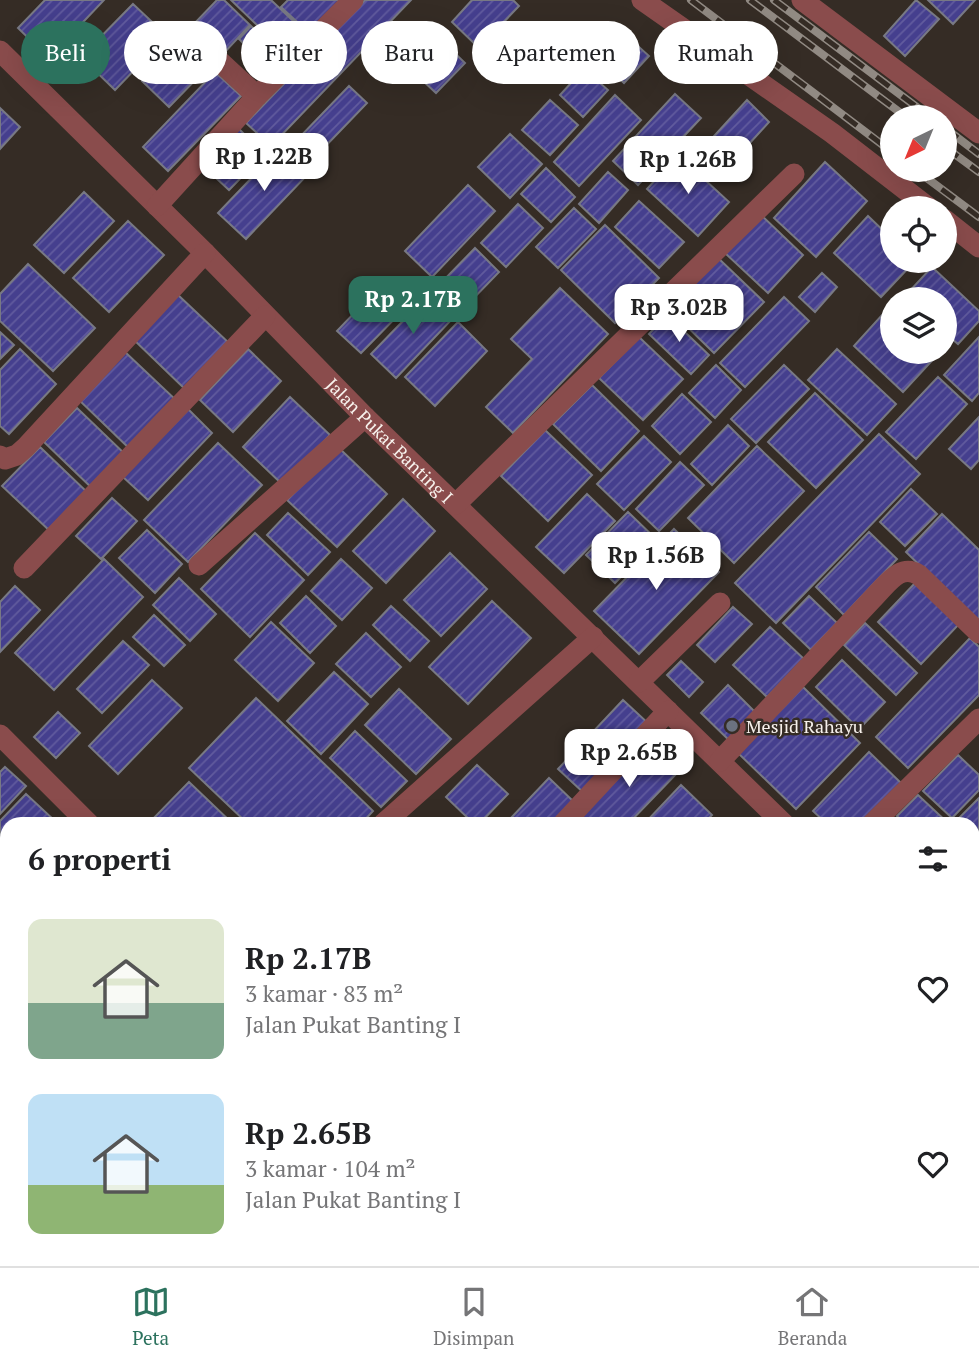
<!DOCTYPE html>
<html lang="id">
<head>
<meta charset="utf-8">
<style>
	body { margin:0; font-family:"PT Serif",serif; background:#f2f2f2; color:#202124; height:100vh; display:flex; flex-direction:column; font-size:26px; white-space:nowrap }
	* { box-sizing:border-box; margin:0 }
	p { font-size:23px; color:#757577 }
	.icon { flex:none; width:38px; height:38px; fill:none; stroke:currentColor; stroke-width:2; stroke-linecap:round; stroke-linejoin:round }
	.map { position:relative; flex:1; overflow:hidden }
	.sheet { position:absolute; left:0px; top:817px; width:980px; height:450px; display:flex; flex-direction:column; background:#fff; border-radius:21px 21px 0 0; box-shadow:0 7px 28px #0002 }
	.sheet>* { flex:none }
	.hud { position:absolute; left:21px; top:21px; width:938px; height:63px; display:flex; gap:14px }
	.needle { width:46px; rotate:223deg }
	.buttons { position:absolute; left:880px; top:105px; display:grid; gap:14px }
	.buttons a { display:grid; place-items:center; width:77px; height:77px; border-radius:50%; background:#fff; box-shadow:0 7px 28px #0002; font-size:35px }
	.price { position:absolute; translate:-50% -60px; padding:0 16px; border-radius:14px; background:#fff; color:#222; font-size:23px; line-height:46px; filter:drop-shadow(0 2px 4px #0008) }
	.price::after { content:''; position:absolute; left:50%; top:42px; width:21px; height:16px; margin-left:-10px; background:inherit; clip-path:polygon(0 0,100% 0,50% 100%) }
	.price.current { background:#2c725e; color:#fff }
	ul { padding:0; list-style:none }
	li { display:flex; align-items:center; gap:21px; height:175px; padding:0 28px }
	li span { display:grid; place-items:center; flex:none; width:196px; height:140px; border-radius:14px; color:#555 }
	li>.icon { margin-inline-start:auto }
	span .icon { width:84px; height:84px; fill:#fffc; stroke-width:1 }
	li b { font-size:30px }
	h2 { display:flex; justify-content:space-between; align-items:center; height:84px; padding:0 28px; font-size:30px }
	.pill { padding:0 24px; border-radius:32px; background:#fff; box-shadow:0 7px 28px #0002; font-size:24px; line-height:63px }
	.pill.current { background:#2c725e; color:#fff }
	.menu { display:flex; justify-content:space-around; align-items:center; height:98px; border-top:2px solid #e0e0e0; background:#fff; font-size:19px; color:#757577 }
	.menu a { display:grid; justify-items:center; gap:4px }
	.menu .current { color:#2c725e }
	.map>svg:first-child { display:block }
	.building { fill:url(#building-hatch); stroke:#787984; stroke-width:2 }
	.lines { fill:none; stroke-linecap:round; stroke-linejoin:round }
	.street { stroke:#8a4c4c; stroke-width:21 }
	.rail-casing { stroke:#918a83; stroke-width:8 }
	.rail { stroke:#352c25; stroke-width:5; stroke-dasharray:16; stroke-linecap:butt }
	.worship-dot { fill:#6b7280; stroke:#352c25; stroke-width:2.5 }
	.labels { text-anchor:middle; dominant-baseline:central; stroke-width:5; stroke-linejoin:round; paint-order:stroke }
	.street-label { font-size:18px; fill:#f7f1ec; stroke:#352c25 }
	.poi-label { font-size:18px; fill:#f7f1ec; stroke:#352c25; text-anchor:start }
</style>
</head>
<body>
<div class="map">
<svg width="979" height="1266" viewBox="0 0 979 1266">
	<defs>
		<pattern id="building-hatch" width="6" height="6" patternUnits="userSpaceOnUse" patternTransform="scale(1.75)"><rect width="6" height="6" fill="#453f8e"/><path d="M-1 1l2-2M0 6l6-6M5 7l2-2" fill="none" stroke="#615b9e"/></pattern>
	</defs>
	<rect width="100%" height="100%" fill="#352c25"/>
	<path class="building" d="M 45,0 L 104,0 L 49,58 L 18,28 Z
		M 217,0 L 224,0 L 250,25 L 222,55 L 192,26 Z
		M 231,0 L 271,0 L 309,36 L 290,57 Z
		M 288,0 L 341,0 L 309,33 L 281,7 Z
		M 365,0 L 411,0 L 271,146 L 246,123 Z
		M 472,0 L 513,0 L 519,6 L 479,48 L 452,22 Z
		M 916,0 L 939,19 L 905,56 L 884,36 Z
		M 928,0 L 975,0 L 953,24 Z
		M 133,4 L 167,36 L 115,90 L 81,57 Z
		M 251,26 L 282,56 L 269,69 L 239,39 Z
		M 436,35 L 465,63 L 436,93 L 407,66 Z
		M 629,38 L 649,56 L 624,83 L 604,64 Z
		M 179,43 L 206,69 L 169,107 L 142,81 Z
		M 584,69 L 608,90 L 583,117 L 560,95 Z
		M 215,72 L 241,96 L 168,171 L 143,147 Z
		M 349,86 L 367,103 L 314,158 L 296,141 Z
		M 675,94 L 701,118 L 638,185 L 613,161 Z
		M 615,95 L 641,120 L 579,186 L 554,162 Z
		M 550,100 L 578,125 L 550,155 L 522,130 Z
		M 747,100 L 769,122 L 718,178 L 695,157 Z
		M 0,108 L 20,127 L 0,149 Z
		M 237,127 L 264,154 L 229,190 L 201,164 Z
		M 510,134 L 542,164 L 510,198 L 478,167 Z
		M 281,147 L 309,173 L 246,239 L 218,213 Z
		M 678,155 L 729,202 L 698,236 L 647,189 Z
		M 825,162 L 867,201 L 816,257 L 774,218 Z
		M 546,168 L 575,197 L 551,222 L 521,194 Z
		M 608,172 L 628,190 L 599,223 L 579,204 Z
		M 468,185 L 495,211 L 432,277 L 405,251 Z
		M 84,192 L 114,221 L 64,273 L 34,245 Z
		M 639,201 L 684,242 L 659,268 L 615,227 Z
		M 518,204 L 543,228 L 506,267 L 481,243 Z
		M 574,208 L 596,229 L 558,268 L 536,247 Z
		M 760,214 L 803,255 L 768,293 L 725,253 Z
		M 868,216 L 892,239 L 892,261 L 915,261 L 881,297 L 834,253 Z
		M 128,221 L 164,255 L 109,312 L 73,278 Z
		M 605,225 L 659,278 L 615,323 L 561,270 Z
		M 475,248 L 499,272 L 464,308 L 439,285 Z
		M 716,256 L 764,302 L 714,353 L 667,307 Z
		M 28,264 L 95,328 L 53,371 L 0,321 L 0,294 Z
		M 932,267 L 979,311 L 979,321 L 958,344 L 945,333 L 945,299 L 909,299 L 905,296 Z
		M 822,273 L 837,287 L 815,312 L 799,297 Z
		M 388,278 L 412,301 L 361,353 L 337,331 Z
		M 560,288 L 608,334 L 513,433 L 486,407 L 532,359 L 511,339 Z
		M 430,293 L 454,317 L 396,378 L 371,354 Z
		M 177,294 L 230,344 L 186,390 L 133,339 Z
		M 784,297 L 809,321 L 745,387 L 720,363 Z
		M 892,304 L 892,352 L 940,352 L 903,392 L 854,346 Z
		M 667,315 L 709,355 L 691,374 L 649,334 Z
		M 458,322 L 487,351 L 435,406 L 405,377 Z
		M 0,332 L 14,345 L 0,359 Z
		M 639,337 L 683,379 L 643,420 L 599,378 Z
		M 979,337 L 979,393 L 972,401 L 944,375 Z
		M 20,349 L 56,384 L 9,434 L 0,426 L 0,370 Z
		M 248,349 L 281,381 L 233,432 L 200,400 Z
		M 837,349 L 896,404 L 867,435 L 808,380 Z
		M 124,351 L 178,402 L 132,451 L 78,399 Z
		M 716,365 L 741,390 L 715,418 L 689,393 Z
		M 784,365 L 809,389 L 756,443 L 731,419 Z
		M 938,377 L 967,404 L 916,459 L 886,432 Z
		M 592,385 L 639,431 L 601,471 L 553,424 Z
		M 815,393 L 863,440 L 816,488 L 768,442 Z
		M 682,394 L 711,422 L 680,454 L 652,426 Z
		M 290,397 L 330,435 L 283,485 L 243,447 Z
		M 77,408 L 128,457 L 95,491 L 44,442 Z
		M 188,409 L 212,433 L 148,500 L 123,477 Z
		M 979,417 L 979,460 L 971,469 L 949,449 Z
		M 728,425 L 749,446 L 712,485 L 691,464 Z
		M 545,430 L 592,475 L 548,521 L 501,476 Z
		M 879,434 L 920,474 L 776,623 L 735,583 Z
		M 644,436 L 671,462 L 624,510 L 597,484 Z
		M 218,443 L 262,485 L 188,562 L 144,520 Z
		M 757,446 L 804,491 L 734,563 L 688,518 Z
		M 40,447 L 88,493 L 51,532 L 2,486 Z
		M 338,447 L 387,494 L 337,547 L 287,500 Z
		M 680,462 L 704,485 L 659,531 L 636,509 Z
		M 911,489 L 937,514 L 905,546 L 880,522 Z
		M 587,494 L 615,521 L 564,573 L 536,547 Z
		M 112,498 L 137,521 L 101,559 L 76,536 Z
		M 403,499 L 435,531 L 386,583 L 353,551 Z
		M 628,512 L 657,540 L 615,583 L 586,555 Z
		M 288,513 L 330,552 L 308,575 L 267,535 Z
		M 942,514 L 979,550 L 979,623 L 906,552 Z
		M 674,529 L 719,572 L 639,654 L 594,611 Z
		M 147,530 L 182,564 L 155,593 L 119,558 Z
		M 869,532 L 897,559 L 844,615 L 816,587 Z
		M 255,533 L 304,580 L 250,637 L 201,589 Z
		M 450,553 L 487,589 L 441,636 L 404,600 Z
		M 104,559 L 143,597 L 54,690 L 15,653 Z
		M 341,559 L 372,588 L 342,620 L 311,591 Z
		M 179,578 L 216,614 L 190,641 L 153,605 Z
		M 917,581 L 960,623 L 921,664 L 878,622 Z
		M 15,586 L 40,610 L 0,652 L 0,602 Z
		M 306,596 L 336,626 L 310,653 L 280,623 Z
		M 809,596 L 837,623 L 811,650 L 783,623 Z
		M 492,601 L 531,638 L 468,704 L 429,667 Z
		M 391,606 L 429,641 L 410,661 L 373,625 Z
		M 733,607 L 752,624 L 715,662 L 697,645 Z
		M 154,615 L 185,645 L 164,666 L 133,637 Z
		M 271,622 L 314,663 L 278,701 L 235,660 Z
		M 865,623 L 917,673 L 896,695 L 844,645 Z
		M 770,627 L 804,659 L 767,697 L 733,665 Z
		M 366,633 L 401,667 L 371,697 L 336,664 Z
		M 970,638 L 979,647 L 979,695 L 908,768 L 876,737 Z
		M 123,641 L 149,665 L 102,713 L 77,689 Z
		M 842,660 L 885,702 L 859,729 L 816,687 Z
		M 681,661 L 703,682 L 689,697 L 667,675 Z
		M 334,672 L 368,704 L 321,754 L 287,721 Z
		M 152,680 L 182,708 L 118,774 L 89,746 Z
		M 728,685 L 759,716 L 732,743 L 701,713 Z
		M 802,686 L 860,743 L 796,809 L 738,753 Z
		M 399,689 L 451,739 L 416,774 L 365,725 Z
		M 256,698 L 373,811 L 361,824 L 248,824 L 189,768 Z
		M 623,700 L 650,725 L 585,794 L 558,769 Z
		M 58,712 L 80,733 L 56,758 L 34,737 Z
		M 355,731 L 407,781 L 381,807 L 330,758 Z
		M 648,740 L 680,770 L 628,824 L 568,824 Z
		M 869,752 L 901,783 L 861,824 L 827,824 L 813,811 Z
		M 958,755 L 979,775 L 979,790 L 952,818 L 923,791 Z
		M 477,765 L 508,794 L 479,824 L 474,824 L 446,797 Z
		M 5,767 L 26,786 L 0,814 L 0,772 Z
		M 549,778 L 573,801 L 551,824 L 516,824 L 510,819 Z
		M 189,782 L 233,824 L 148,824 Z
		M 681,785 L 712,815 L 703,824 L 644,824 Z
		M 26,794 L 55,821 L 52,824 L 7,824 L 7,856 L 0,850 L 0,821 Z
		M 918,795 L 949,824 L 905,824 L 897,816 Z
		M 979,798 L 979,843 L 977,845 L 973,841 L 973,824 L 954,823 Z
		M 973,882 L 979,888 L 978,956 L 973,951 Z
		M 7,912 L 7,995 L 0,988 L 0,920 Z
		M 2,1023 L 7,1028 L 7,1067 L 0,1074 L 0,1026 Z
		M 973,1062 L 979,1068 L 979,1125 L 973,1131 Z
		M 979,1134 L 979,1204 L 973,1198 L 973,1141 Z
		M 7,1165 L 7,1211 L 0,1219 L 0,1172 Z
		M 7,1219 L 7,1260 L 27,1260 L 22,1266 L 0,1266 L 0,1226 Z
		M 979,1223 L 979,1266 L 977,1266 L 971,1260 L 973,1260 L 973,1229 Z
		M 42,1260 L 89,1260 L 94,1264 L 92,1266 L 36,1266 Z
		M 224,1260 L 275,1260 L 281,1266 L 218,1266 Z
		M 578,1260 L 627,1260 L 622,1266 L 579,1266 L 575,1262 Z
		M 702,1260 L 747,1260 L 741,1266 L 709,1266 Z
		M 783,1260 L 812,1260 L 806,1266 L 789,1266 Z
		M 828,1260 L 921,1260 L 915,1266 L 822,1266 Z"/>
	<g class="lines">
		<g class="street">
			<path d="M 642,0 L 832,133 L 929,208"/>
			<path d="M 802,0 L 979,133"/>
			<path d="M 191,35 L 257,96"/>
			<path id="s1" d="M 0,51 L 205,253 L 365,417 L 784,824"/>
			<path d="M 157,206 L 257,96 L 353,0"/>
			<path d="M 945,220 L 979,247"/>
			<path d="M 0,456 L 5,459 L 17,455 L 26,447 L 205,253"/>
			<path d="M 456,504 L 794,174"/>
			<path d="M 199,565 L 365,417"/>
			<path d="M 24,568 L 265,316"/>
			<path d="M 639,682 L 720,603"/>
			<path d="M 0,735 L 89,824"/>
			<path d="M 720,761 L 876,595 C 888,583 901,563 919,575 L 979,633"/>
			<path d="M 383,824 L 593,637"/>
			<path d="M 563,824 L 668,711"/>
			<path d="M 872,824 L 979,719"/>
			<path d="M 973,862 L 979,856"/>
			<path d="M 0,904 L 7,896"/>
			<path d="M 973,1014 L 979,1020"/>
			<path d="M 0,1110 L 7,1118"/>
			<path d="M 150,1260 L 156,1266"/>
			<path d="M 534,1260 L 540,1266"/>
			<path d="M 205,1266 L 211,1260"/>
		</g>
		<defs>
			<path id="rail" d="M 691,0 L 892,152
				M 750,0 L 906,117
				M 774,0 L 930,117
				M 945,128 L 979,154
				M 945,147 L 979,172
				M 916,170 L 979,217"/>
		</defs>
		<use href="#rail" class="rail-casing"/>
		<use href="#rail" class="rail"/>
	</g>
	<circle class="worship-dot" cx="732" cy="726" r="7"/>
	<g class="labels">
		<g class="street-label">
			<text stroke="none"><textPath href="#s1" startOffset="551">Jalan Pukat Banting I</textPath></text>
		</g>
		<g class="poi-label">
			<text x="746" y="726">Mesjid Rahayu</text>
		</g>
	</g>
</svg>
<div class="buttons">
<a><svg class="needle" viewBox="-14 -14 28 28"><path d="M0-13l5 13h-10z" fill="#e53935"/><path d="M0 13l5-13h-10z" fill="#757577"/></svg></a>
<a><svg class="icon" aria-label="locate" viewBox="0 0 24 24"><circle cx="12" cy="12" r="6"/><path d="M12 2v4M12 18v4M2 12h4M18 12h4"/></svg></a>
<a><svg class="icon" aria-label="layers" viewBox="0 0 24 24"><path d="M12 4l9 5-9 5-9-5zM3 14l9 5 9-5"/></svg></a>
</div>
<b class="price" style="left:264px;top:193px">Rp 1.22B</b>
<b class="price" style="left:688px;top:196px">Rp 1.26B</b>
<b class="price current" style="left:413px;top:336px">Rp 2.17B</b>
<b class="price" style="left:679px;top:344px">Rp 3.02B</b>
<b class="price" style="left:656px;top:592px">Rp 1.56B</b>
<b class="price" style="left:629px;top:789px">Rp 2.65B</b>
<div class="hud">
<a class="pill current">Beli</a>
<a class="pill">Sewa</a>
<a class="pill">Filter</a>
<a class="pill">Baru</a>
<a class="pill">Apartemen</a>
<a class="pill">Rumah</a>
</div>
<section class="sheet">
<h2>6 properti<svg class="icon" aria-label="filters" viewBox="0 0 24 24"><path d="M4 7h16M4 17h16"/><circle cx="9" cy="7" r="2"/><circle cx="15" cy="17" r="2"/></svg></h2>
<ul>
<li><span style="background:linear-gradient(#dfe7d0 60%,#7fa58c 0)"><svg class="icon" aria-label="home" viewBox="0 0 24 24"><path d="M3 11l9-7 9 7M6 9v11h12V9"/></svg></span><div><b>Rp 2.17B</b><p>3 kamar · 83 m²</p><p>Jalan Pukat Banting I</p></div><svg class="icon" aria-label="heart" viewBox="0 0 24 24"><path d="M12 20l-8-8c-3-5 5-10 8-4 3-6 11-1 8 4z"/></svg></li>
<li><span style="background:linear-gradient(#bfe0f5 65%,#8fb573 0)"><svg class="icon" aria-label="home" viewBox="0 0 24 24"><path d="M3 11l9-7 9 7M6 9v11h12V9"/></svg></span><div><b>Rp 2.65B</b><p>3 kamar · 104 m²</p><p>Jalan Pukat Banting I</p></div><svg class="icon" aria-label="heart" viewBox="0 0 24 24"><path d="M12 20l-8-8c-3-5 5-10 8-4 3-6 11-1 8 4z"/></svg></li>
</ul>
</section>
</div>
<nav class="menu">
<a class="current"><svg class="icon" aria-label="map" viewBox="0 0 24 24"><path d="M3 6l6-2 6 2 6-2v14l-6 2-6-2-6 2zM9 4v14M15 6v14"/></svg>Peta</a>
<a><svg class="icon" aria-label="saved" viewBox="0 0 24 24"><path d="M7 4h10v16l-5-4-5 4z"/></svg>Disimpan</a>
<a><svg class="icon" aria-label="home" viewBox="0 0 24 24"><path d="M3 11l9-7 9 7M6 9v11h12V9"/></svg>Beranda</a>
</nav>
</body>
</html>
